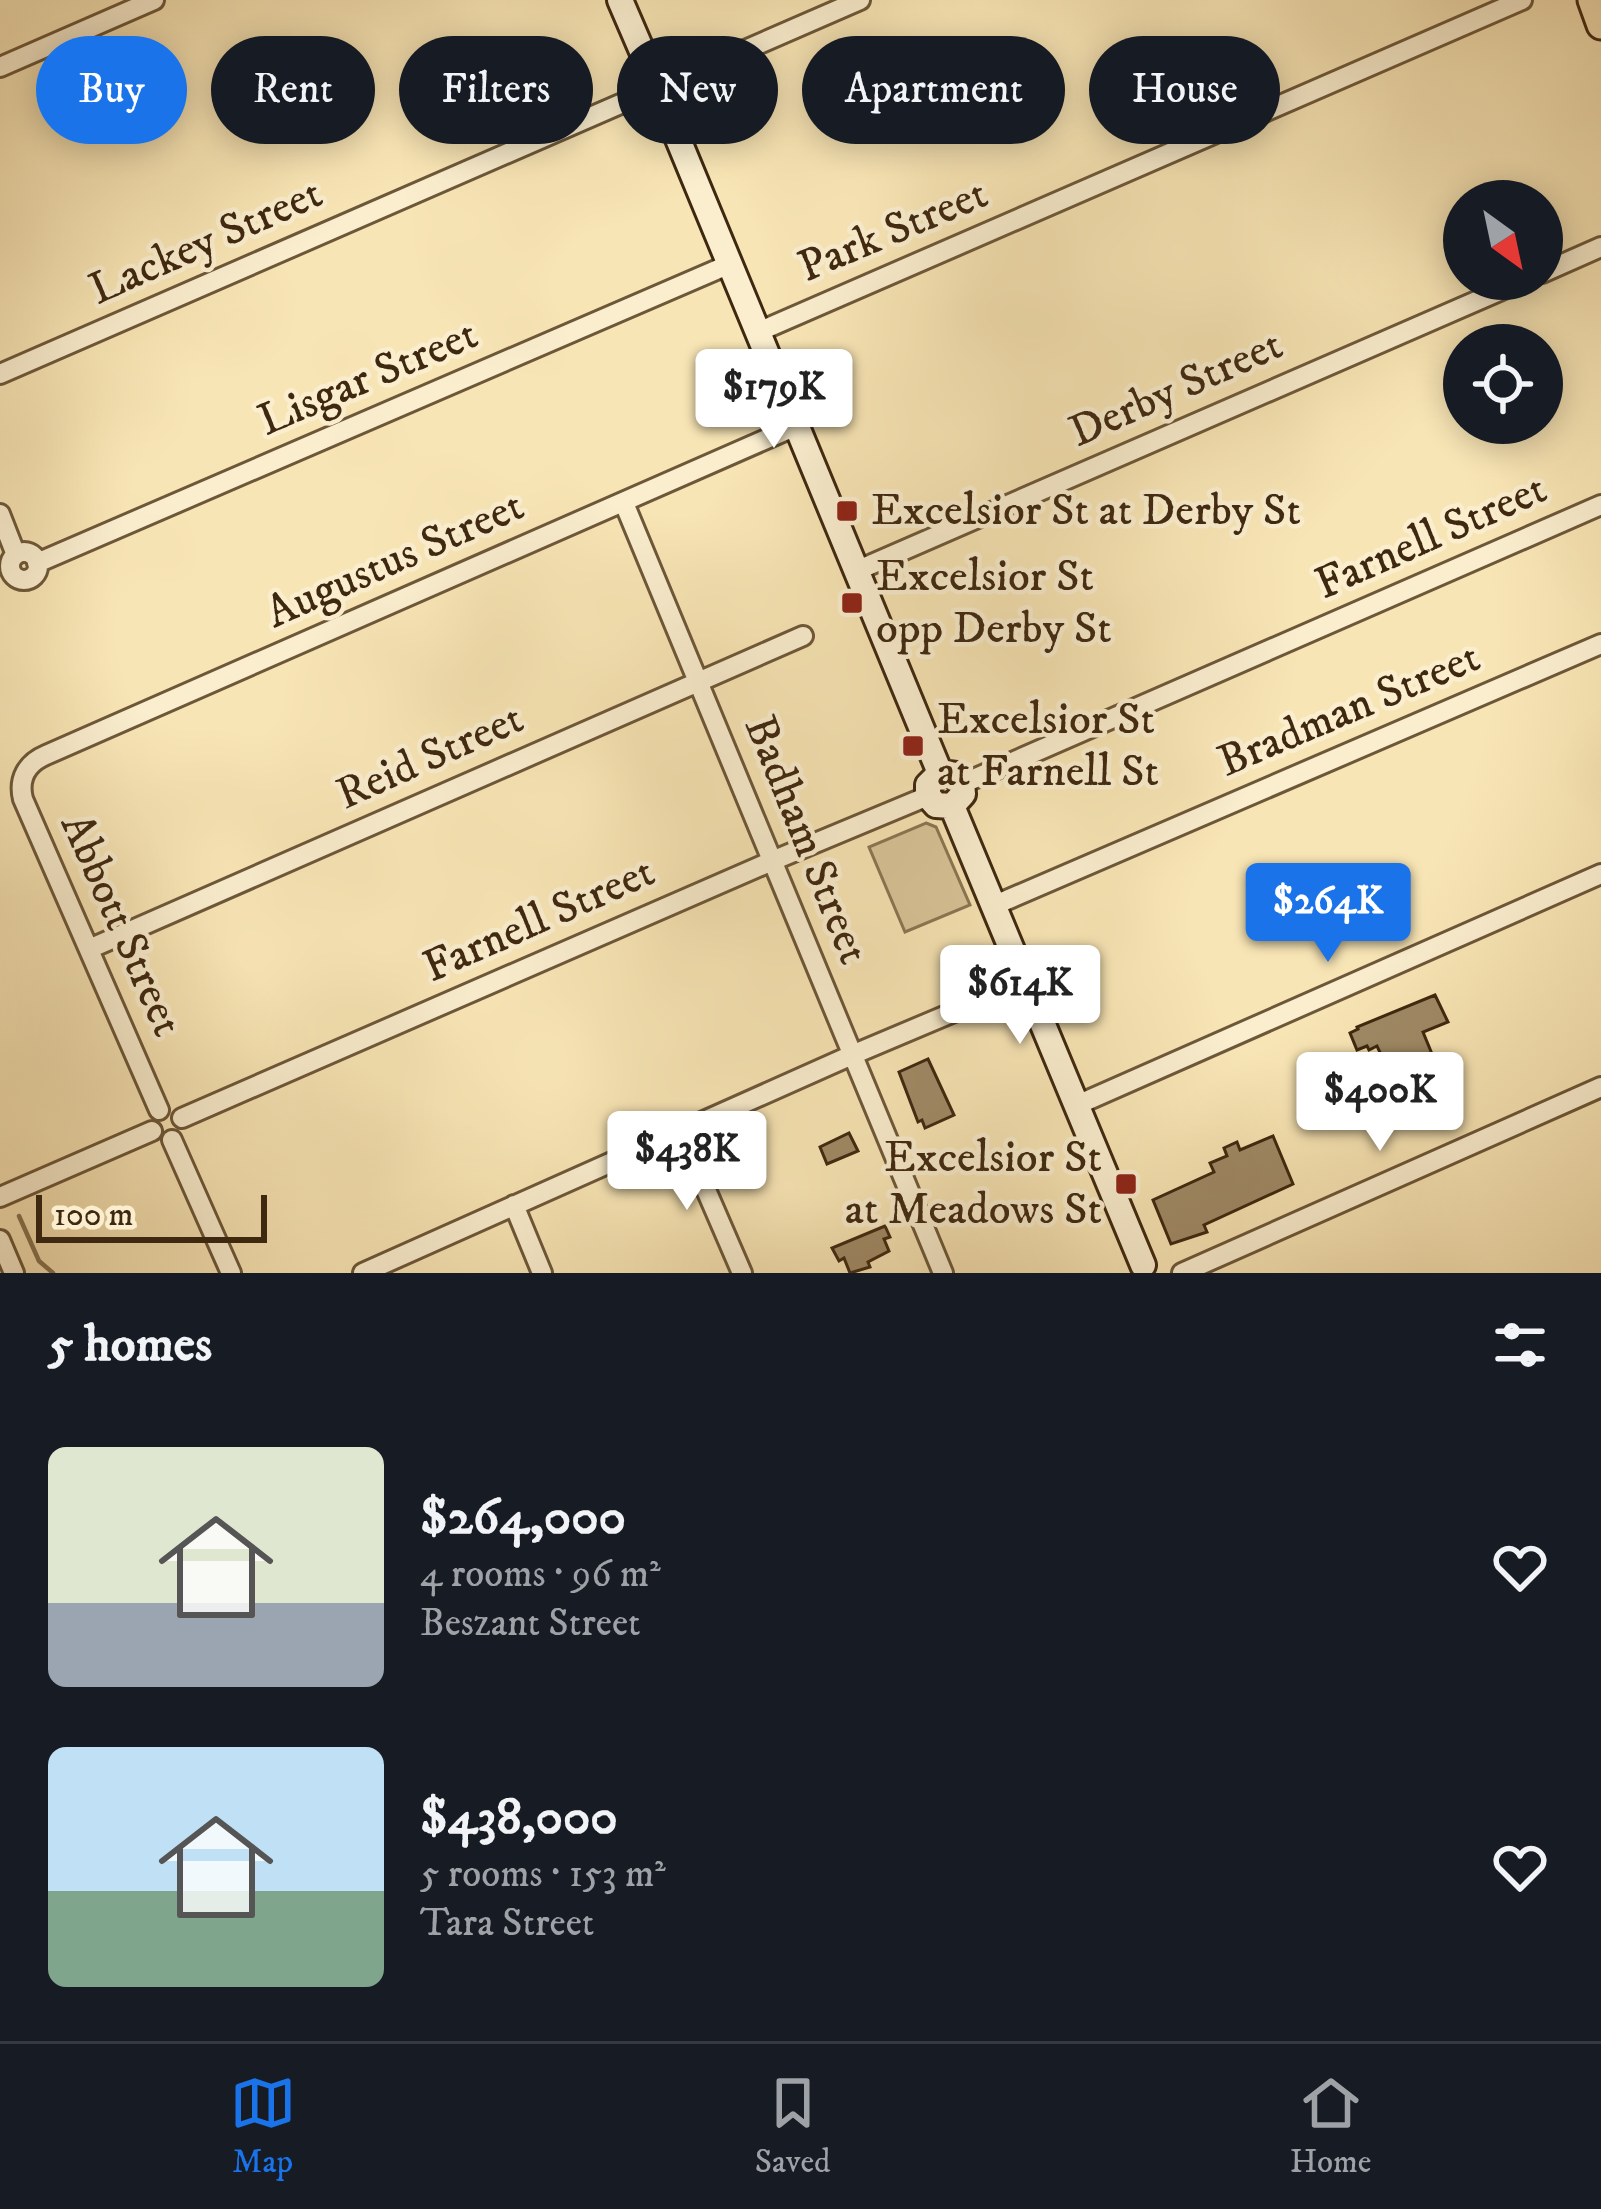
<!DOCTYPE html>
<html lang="en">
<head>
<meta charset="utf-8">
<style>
	body { margin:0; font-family:"IM FELL DW Pica",serif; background:#242831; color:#f1f3f6; height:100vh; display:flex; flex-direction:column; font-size:45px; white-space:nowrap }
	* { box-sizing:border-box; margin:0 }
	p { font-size:39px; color:#9ea1a6 }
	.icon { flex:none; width:66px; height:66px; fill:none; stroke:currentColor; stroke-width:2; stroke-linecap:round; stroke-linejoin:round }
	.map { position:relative; height:1273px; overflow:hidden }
	.drawer { display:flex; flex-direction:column; background:#171b24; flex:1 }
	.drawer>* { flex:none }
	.guide { position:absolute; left:36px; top:36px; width:1530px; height:108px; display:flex; gap:24px }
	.needle { width:78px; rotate:147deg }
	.controls { position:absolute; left:1443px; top:180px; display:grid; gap:24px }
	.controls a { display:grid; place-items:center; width:120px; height:120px; border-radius:50%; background:#171b24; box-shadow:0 6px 30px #0003; font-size:60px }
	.scale { position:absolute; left:36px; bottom:30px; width:231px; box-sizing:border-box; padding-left:12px; border:6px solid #3f2810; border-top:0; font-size:33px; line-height:42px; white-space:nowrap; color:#3f2810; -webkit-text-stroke:9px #faeecf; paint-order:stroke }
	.price { position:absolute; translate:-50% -102px; padding:0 27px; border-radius:12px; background:#fff; color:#222; font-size:39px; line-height:78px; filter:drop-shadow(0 3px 6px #0008) }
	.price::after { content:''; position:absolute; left:50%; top:72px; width:36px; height:27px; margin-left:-18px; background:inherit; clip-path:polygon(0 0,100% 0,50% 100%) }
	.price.current { background:#1a73e8; color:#fff }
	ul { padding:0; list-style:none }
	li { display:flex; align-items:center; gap:36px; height:300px; padding:0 48px }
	li span { display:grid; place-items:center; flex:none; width:336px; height:240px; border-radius:18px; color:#555 }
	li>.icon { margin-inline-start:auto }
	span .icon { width:144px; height:144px; fill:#fffc; stroke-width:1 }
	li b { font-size:51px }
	h2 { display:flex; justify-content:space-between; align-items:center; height:144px; padding:0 48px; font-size:51px }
	.pill { padding:0 42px; border-radius:54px; background:#171b24; box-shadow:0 6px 30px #0003; font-size:42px; line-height:108px }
	.pill.current { background:#1a73e8; color:#fff }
	.menu { display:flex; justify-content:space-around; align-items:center; height:168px; border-top:3px solid #363941; background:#171b24; font-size:33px; color:#9ea1a6 }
	.menu a { display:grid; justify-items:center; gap:6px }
	.menu .current { color:#1a73e8 }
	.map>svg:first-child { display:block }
	.green { fill:#d9c599; stroke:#8c7654; stroke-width:3 }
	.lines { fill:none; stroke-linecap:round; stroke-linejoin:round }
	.stream { stroke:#887351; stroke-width:4.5 }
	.building { fill:#9f8a66; stroke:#3f2810; stroke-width:3 }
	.street-casing { stroke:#6d5739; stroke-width:24 }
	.secondary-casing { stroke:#3f2810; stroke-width:30 }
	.primary-casing { stroke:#3f2810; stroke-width:33 }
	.street { stroke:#faeecf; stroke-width:18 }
	.secondary { stroke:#faeecf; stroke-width:24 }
	.primary { stroke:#f8e5b5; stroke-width:27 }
	.poi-dot { fill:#8f2418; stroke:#faeecf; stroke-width:4.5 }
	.labels { text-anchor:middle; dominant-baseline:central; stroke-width:9; stroke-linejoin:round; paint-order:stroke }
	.street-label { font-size:45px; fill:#3f2810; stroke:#faeecf }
	.poi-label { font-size:45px; fill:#3f2810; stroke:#faeecf; text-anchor:start }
</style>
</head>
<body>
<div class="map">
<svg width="1601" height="1273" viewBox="0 0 1601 1273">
	<rect width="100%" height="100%" fill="#f8e5b5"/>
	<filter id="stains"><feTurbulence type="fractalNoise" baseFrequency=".00167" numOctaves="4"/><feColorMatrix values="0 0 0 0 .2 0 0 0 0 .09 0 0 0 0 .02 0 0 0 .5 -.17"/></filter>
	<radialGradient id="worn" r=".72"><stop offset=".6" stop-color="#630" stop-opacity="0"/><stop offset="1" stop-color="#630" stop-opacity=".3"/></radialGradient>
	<path class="green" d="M 926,823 L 936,827 L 970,905 L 905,932 L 869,847 Z"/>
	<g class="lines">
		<path class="stream" d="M 19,1216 L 39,1261 L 53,1273"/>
	</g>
	<path class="building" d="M 1435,995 L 1448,1022 L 1423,1032 L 1432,1054 L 1401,1067 L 1395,1054 L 1383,1059 L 1377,1046 L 1369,1050 L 1367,1046 L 1357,1050 L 1350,1033 L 1358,1029 L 1357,1027 Z
		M 928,1059 L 954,1115 L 925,1128 L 922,1120 L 918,1122 L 899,1072 Z
		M 849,1133 L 858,1151 L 827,1164 L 820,1147 Z
		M 1273,1136 L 1293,1184 L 1204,1225 L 1207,1232 L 1171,1244 L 1153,1200 L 1214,1172 L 1210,1163 L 1227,1156 L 1224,1148 L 1237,1142 L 1240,1150 Z
		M 885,1226 L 890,1237 L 884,1239 L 889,1251 L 868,1262 L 870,1267 L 850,1273 L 844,1258 L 839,1261 L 832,1248 Z"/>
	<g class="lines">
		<defs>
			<path id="street" d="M 0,67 L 154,0
				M 674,81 L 860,0
				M 1542,273 L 1601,247
				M 758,332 L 1522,0
				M 0,374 L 641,95
				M 624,503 L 943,1273
				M 0,514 L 16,555
				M10 566a14 14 0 1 1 28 0a14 14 0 1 1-28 0Z
				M 37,563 L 730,264
				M 856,571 L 1527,279
				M 962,784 L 1601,505
				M 995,905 L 1601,644
				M 89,949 L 803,636
				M 1077,1105 L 1601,874
				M 159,1110 L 23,799 C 18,779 27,763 46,755 L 796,426
				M 182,1118 L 772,861 L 928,796
				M 681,1132 L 742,1273
				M 172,1140 L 231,1273
				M 0,1197 L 152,1131
				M 514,1205 L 542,1273
				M 0,1240 L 14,1273
				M 363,1273 L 852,1055 L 1025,982
				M 1182,1273 L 1601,1087"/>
			<path id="secondary" d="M 620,0 L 651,72
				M640 89a18 18 0 1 1 36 0a18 18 0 1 1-36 0Z
				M 664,105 L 940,773
				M 940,773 L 928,785 L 928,796 L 936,805 L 952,806
				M 940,773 L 956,775 L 962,784 L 963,794 L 952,806
				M 952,806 L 1143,1265"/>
			<path id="primary" d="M 1592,0 L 1601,25"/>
		</defs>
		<use href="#street" class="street-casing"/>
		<use href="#secondary" class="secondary-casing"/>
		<use href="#primary" class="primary-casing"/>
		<use href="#street" class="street"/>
		<use href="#secondary" class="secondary"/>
		<use href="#primary" class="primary"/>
	</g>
	<g class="poi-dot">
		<rect x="835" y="499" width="24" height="24" rx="6"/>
		<rect x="840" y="591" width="24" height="24" rx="6"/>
		<rect x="901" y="734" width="24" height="24" rx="6"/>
		<rect x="1114" y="1172" width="24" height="24" rx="6"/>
	</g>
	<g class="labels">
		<g class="street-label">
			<text transform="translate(893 231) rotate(-23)">Park Street</text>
			<text transform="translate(206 242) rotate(-24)">Lackey Street</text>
			<text transform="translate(368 378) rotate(-23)">Lisgar Street</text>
			<text transform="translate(1176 389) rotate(-24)">Derby Street</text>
			<text transform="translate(1431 537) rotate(-24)">Farnell Street</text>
			<text transform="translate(395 560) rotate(-24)">Augustus Street</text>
			<text transform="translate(1349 710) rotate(-23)">Bradman Street</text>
			<text transform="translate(430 757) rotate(-24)">Reid Street</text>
			<text transform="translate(806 840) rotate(68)">Badham Street</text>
			<text transform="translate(539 920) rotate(-24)">Farnell Street</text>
			<text transform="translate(121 925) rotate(66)">Abbott Street</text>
		</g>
		<g class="poi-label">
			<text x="871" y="511">Excelsior St at Derby St</text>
			<text x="876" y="577">Excelsior St<tspan x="876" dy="52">opp Derby St</tspan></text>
			<text x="937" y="720">Excelsior St<tspan x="937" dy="52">at Farnell St</tspan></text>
			<text x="1102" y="1158" text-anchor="end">Excelsior St<tspan x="1102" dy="52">at Meadows St</tspan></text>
		</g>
	</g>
	<rect width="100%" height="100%" filter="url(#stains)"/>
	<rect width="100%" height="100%" fill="url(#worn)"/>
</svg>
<div class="controls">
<a><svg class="needle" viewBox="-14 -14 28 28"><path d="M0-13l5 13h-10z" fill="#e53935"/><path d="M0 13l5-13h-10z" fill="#9ea1a6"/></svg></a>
<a><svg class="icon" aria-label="locate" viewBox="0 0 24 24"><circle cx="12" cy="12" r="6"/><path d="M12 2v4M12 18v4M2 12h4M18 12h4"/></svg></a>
</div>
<div class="scale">100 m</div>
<b class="price" style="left:774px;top:451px">$179K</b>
<b class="price current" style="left:1328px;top:965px">$264K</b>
<b class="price" style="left:1020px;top:1047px">$614K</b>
<b class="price" style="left:1380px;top:1154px">$400K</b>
<b class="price" style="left:687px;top:1213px">$438K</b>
<div class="guide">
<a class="pill current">Buy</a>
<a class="pill">Rent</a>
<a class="pill">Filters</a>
<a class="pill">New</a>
<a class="pill">Apartment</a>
<a class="pill">House</a>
</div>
</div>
<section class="drawer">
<h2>5 homes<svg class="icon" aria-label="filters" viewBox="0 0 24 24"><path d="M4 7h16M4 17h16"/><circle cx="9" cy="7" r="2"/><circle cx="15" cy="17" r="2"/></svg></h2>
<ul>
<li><span style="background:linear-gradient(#dfe7d0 65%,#9aa5b1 0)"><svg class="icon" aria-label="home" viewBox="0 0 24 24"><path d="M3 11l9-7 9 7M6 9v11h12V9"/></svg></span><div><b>$264,000</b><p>4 rooms · 96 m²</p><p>Beszant Street</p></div><svg class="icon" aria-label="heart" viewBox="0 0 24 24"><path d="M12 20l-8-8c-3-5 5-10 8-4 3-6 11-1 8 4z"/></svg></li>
<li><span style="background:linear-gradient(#bfe0f5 60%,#7fa58c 0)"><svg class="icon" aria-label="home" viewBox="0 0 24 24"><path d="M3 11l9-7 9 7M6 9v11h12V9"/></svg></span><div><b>$438,000</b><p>5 rooms · 153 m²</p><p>Tara Street</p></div><svg class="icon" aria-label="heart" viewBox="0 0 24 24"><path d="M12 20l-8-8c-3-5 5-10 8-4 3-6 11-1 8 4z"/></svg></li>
</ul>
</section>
<nav class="menu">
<a class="current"><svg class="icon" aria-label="map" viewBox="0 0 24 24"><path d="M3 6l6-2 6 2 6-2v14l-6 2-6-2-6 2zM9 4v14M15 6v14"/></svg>Map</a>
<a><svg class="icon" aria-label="saved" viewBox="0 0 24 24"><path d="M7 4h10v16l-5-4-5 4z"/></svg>Saved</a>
<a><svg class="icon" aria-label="home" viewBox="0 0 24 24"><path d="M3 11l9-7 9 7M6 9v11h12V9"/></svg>Home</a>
</nav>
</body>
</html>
